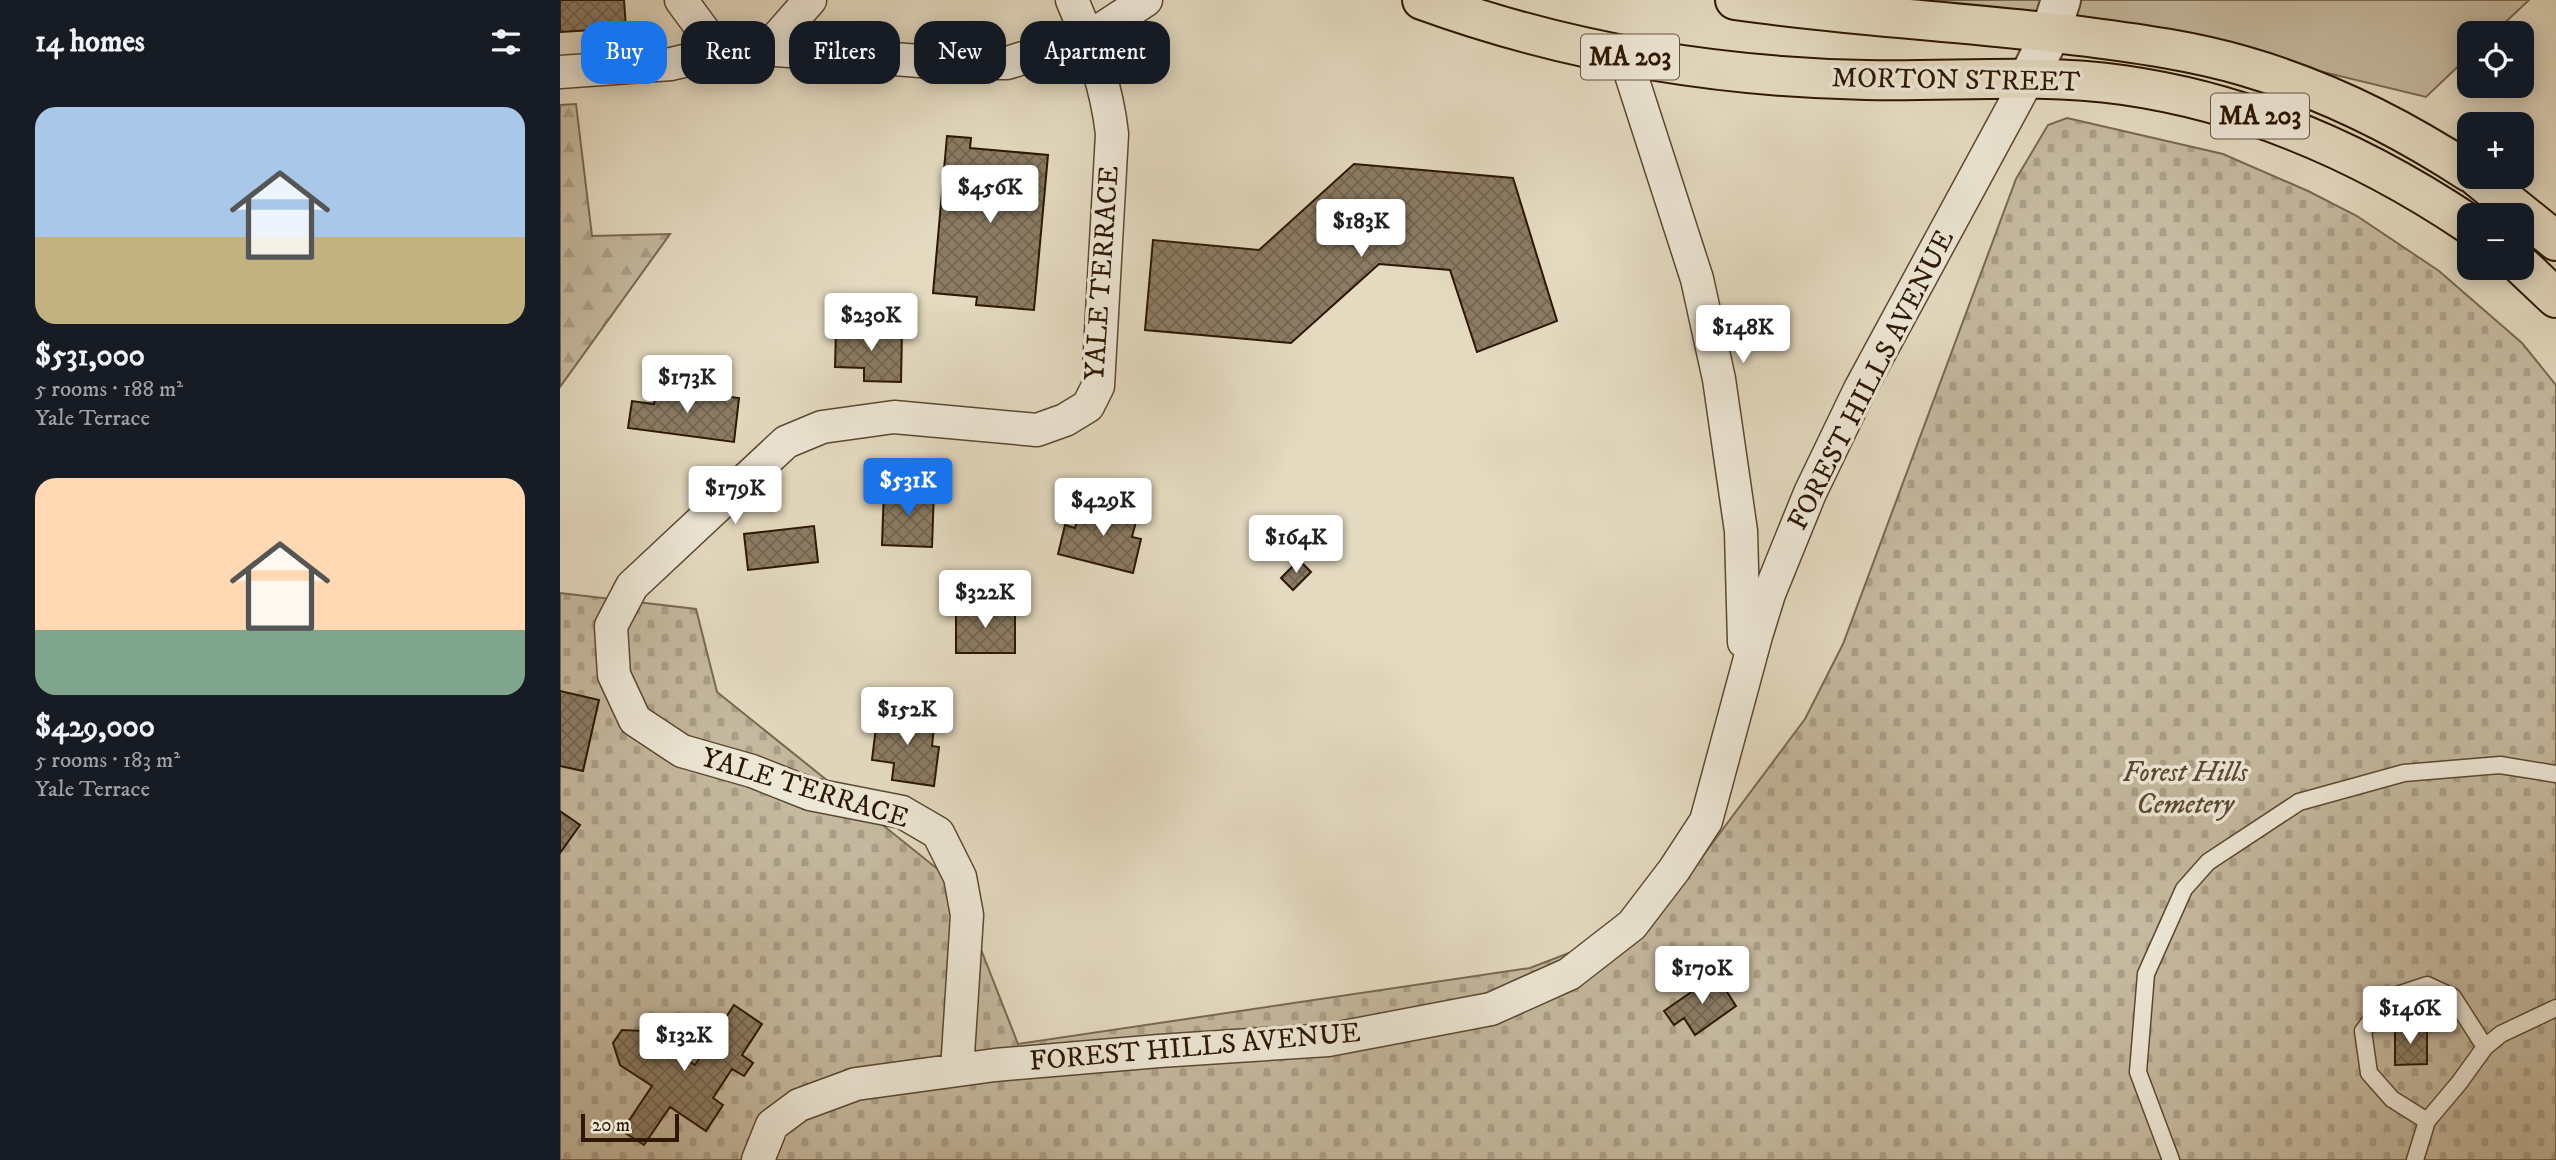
<!DOCTYPE html>
<html lang="en">
<head>
<meta charset="utf-8">
<style>
	body { margin:0; font-family:"IM FELL DW Pica",serif; background:#242831; color:#f1f3f6; height:100vh; display:flex; flex-direction:column; font-size:26px; white-space:nowrap }
	* { box-sizing:border-box; margin:0 }
	p { font-size:23px; color:#9ea1a6 }
	.icon { flex:none; width:38px; height:38px; fill:none; stroke:currentColor; stroke-width:2; stroke-linecap:round; stroke-linejoin:round }
	.map { position:relative; flex:1; overflow:hidden }
	.panel { display:flex; flex-direction:column; background:#171b24; width:560px }
	.panel>* { flex:none }
	.guide { position:absolute; left:21px; top:21px; width:665px; height:63px; display:flex; gap:14px }
	.tools { position:absolute; left:1897px; top:21px; display:grid; gap:14px }
	.tools a { display:grid; place-items:center; width:77px; height:77px; border-radius:14px; background:#171b24; box-shadow:0 4px 18px #0003; font-size:35px }
	.scale { position:absolute; left:21px; bottom:18px; width:98px; box-sizing:border-box; padding-left:7px; border:4px solid #2d1700; border-top:0; font-size:19px; line-height:24px; white-space:nowrap; color:#2d1700; -webkit-text-stroke:5px #ede7d6; paint-order:stroke }
	.price { position:absolute; translate:-50% -60px; padding:0 16px; border-radius:7px; background:#fff; color:#222; font-size:23px; line-height:46px; filter:drop-shadow(0 2px 4px #0008) }
	.price::after { content:''; position:absolute; left:50%; top:42px; width:21px; height:16px; margin-left:-10px; background:inherit; clip-path:polygon(0 0,100% 0,50% 100%) }
	.price.current { background:#1a73e8; color:#fff }
	ul { padding:0; list-style:none }
	li { display:grid; align-content:center; gap:14px; height:371px; padding:0 35px }
	li span { display:grid; place-items:center; height:217px; border-radius:21px; color:#555 }
	li>.icon { margin-inline-start:auto }
	span .icon { width:126px; height:126px; fill:#fffc; stroke-width:1 }
	li b { font-size:30px }
	h2 { display:flex; justify-content:space-between; align-items:center; height:84px; padding:0 35px; font-size:30px }
	.chip { padding:0 24px; border-radius:21px; background:#171b24; box-shadow:0 4px 18px #0003; font-size:24px; line-height:63px }
	.chip.current { background:#1a73e8; color:#fff }
	main { display:flex; flex:1; min-height:0 }
	.map>svg:first-child { display:block }
	.forest { fill:url(#forest-firs); stroke:#796850; stroke-width:2 }
	.cemetery { fill:url(#cemetery-stones); stroke:#796850; stroke-width:2 }
	.green { fill:#c5b99f; stroke:#796850; stroke-width:2 }
	.building { fill:url(#building-cross-hatch); stroke:#2d1700; stroke-width:2 }
	.lines { fill:none; stroke-linecap:round; stroke-linejoin:round }
	.service-casing { stroke:#5b4830; stroke-width:19 }
	.minor-casing { stroke:#5b4830; stroke-width:35 }
	.tertiary-casing { stroke:#5b4830; stroke-width:42 }
	.trunk-casing { stroke:#2d1700; stroke-width:42 }
	.service { stroke:#ede7d6; stroke-width:16 }
	.minor { stroke:#ede7d6; stroke-width:32 }
	.tertiary { stroke:#ede7d6; stroke-width:38 }
	.trunk { stroke:#e4dac0; stroke-width:38 }
	.labels { text-anchor:middle; dominant-baseline:central; stroke-width:7; stroke-linejoin:round; paint-order:stroke }
	.shield { fill:#ede7d6; stroke:#675540; stroke-width:2 }
	.shield-label { font-size:26px; font-weight:bold; fill:#2d1700 }
	.street-label { font-size:28px; fill:#2d1700; stroke:#ede7d6 }
	.park-label { font-size:28px; font-style:italic; fill:#5b4830; stroke:#ede7d6 }
</style>
</head>
<body>
<main>
<section class="panel">
<h2>14 homes<svg class="icon" aria-label="filters" viewBox="0 0 24 24"><path d="M4 7h16M4 17h16"/><circle cx="9" cy="7" r="2"/><circle cx="15" cy="17" r="2"/></svg></h2>
<ul>
<li><span style="background:linear-gradient(#a9c7e8 60%,#c2b280 0)"><svg class="icon" aria-label="home" viewBox="0 0 24 24"><path d="M3 11l9-7 9 7M6 9v11h12V9"/></svg></span><div><b>$531,000</b><p>5 rooms · 188 m²</p><p>Yale Terrace</p></div></li>
<li><span style="background:linear-gradient(#ffd9b3 70%,#7fa58c 0)"><svg class="icon" aria-label="home" viewBox="0 0 24 24"><path d="M3 11l9-7 9 7M6 9v11h12V9"/></svg></span><div><b>$429,000</b><p>5 rooms · 183 m²</p><p>Yale Terrace</p></div></li>
</ul>
</section>
<div class="map">
<svg width="1996" height="1160" viewBox="0 0 1996 1160">
	<defs>
		<pattern id="forest-firs" width="22" height="20" patternUnits="userSpaceOnUse" patternTransform="scale(1.75)"><rect width="22" height="20" fill="#c5b99f"/><path d="M5 1l3.5 6h-7zM16 11l3.5 6h-7z" fill="#aa9e87"/></pattern>
		<pattern id="cemetery-stones" width="16" height="16" patternUnits="userSpaceOnUse" patternTransform="scale(1.75)"><rect width="16" height="16" fill="#c5b99f"/><path d="M2 7V4a2 2 0 0 1 4 0v3zM10 15v-3a2 2 0 0 1 4 0v3z" fill="#aa9e87"/></pattern>
		<pattern id="building-cross-hatch" width="8" height="8" patternUnits="userSpaceOnUse" patternTransform="scale(1.75)"><rect width="8" height="8" fill="#8c7c64"/><path d="M0 0l8 8M0 8l8-8" fill="none" stroke="#736550"/></pattern>
	</defs>
	<rect width="100%" height="100%" fill="#e4dac0"/>
	<filter id="stains"><feTurbulence type="fractalNoise" baseFrequency=".00286" numOctaves="4"/><feColorMatrix values="0 0 0 0 .2 0 0 0 0 .09 0 0 0 0 .02 0 0 0 .5 -.17"/></filter>
	<radialGradient id="worn" r=".72"><stop offset=".6" stop-color="#630" stop-opacity="0"/><stop offset="1" stop-color="#630" stop-opacity=".3"/></radialGradient>
	<path class="forest" d="M 16,104 L 32,236 L 110,234 L 0,387 L 0,105 Z"/>
	<path class="cemetery" d="M 1507,118 L 1663,154 L 1748,191 L 1797,216 L 1879,271 L 1962,343 L 1996,385 L 1996,1160 L 0,1160 L 0,593 L 136,609 L 157,692 L 395,883 L 458,1044 L 970,968 L 1095,920 L 1245,719 L 1283,644 L 1456,179 L 1488,125 Z"/>
	<path class="green" d="M 1360,0 L 1969,0 L 1934,33 L 1909,33 L 1909,56 L 1866,97 L 1549,20 Z"/>
	<path class="building" d="M 0,0 L 64,0 L 66,28 L 0,32 Z
		M 387,136 L 411,138 L 410,148 L 488,155 L 474,310 L 416,305 L 417,297 L 373,293 Z
		M 794,164 L 953,178 L 997,321 L 917,352 L 890,270 L 819,264 L 731,343 L 585,330 L 593,240 L 699,250 Z
		M 276,329 L 342,331 L 341,382 L 304,381 L 304,368 L 275,367 Z
		M 96,387 L 179,398 L 174,442 L 68,428 L 72,401 L 94,404 Z
		M 324,488 L 374,490 L 372,547 L 322,545 Z
		M 522,501 L 578,514 L 572,537 L 581,539 L 573,573 L 498,554 L 505,525 L 515,528 Z
		M 254,526 L 258,562 L 188,570 L 184,534 Z
		M 739,560 L 751,572 L 733,590 L 721,578 Z
		M 396,607 L 455,607 L 455,653 L 396,653 Z
		M 0,691 L 39,700 L 23,771 L 0,766 Z
		M 318,711 L 375,718 L 372,746 L 379,747 L 374,786 L 332,780 L 334,763 L 312,760 Z
		M 0,811 L 20,825 L 0,853 Z
		M 1156,975 L 1176,1006 L 1135,1035 L 1124,1018 L 1114,1025 L 1104,1011 Z
		M 174,1005 L 202,1024 L 182,1055 L 193,1063 L 184,1076 L 172,1069 L 153,1098 L 163,1105 L 146,1131 L 110,1107 L 84,1145 L 62,1131 L 92,1086 L 60,1065 L 53,1043 L 62,1030 L 84,1031 L 135,1065 Z
		M 1835,1023 L 1844,1023 L 1844,1031 L 1867,1030 L 1867,1064 L 1835,1065 Z"/>
	<g class="lines">
		<defs>
			<path id="service" d="M 1867,1121 L 1832,1099 L 1809,1073 L 1803,1031 L 1828,998 L 1867,985 L 1893,997 L 1925,1047
				M 1611,1160 L 1578,1072 L 1586,974 L 1624,889 L 1648,862 L 1739,802 L 1844,773 L 1940,765 L 1996,774
				M 1855,1160 L 1867,1121 L 1899,1083 L 1925,1047 L 1941,1034 L 1996,1008"/>
			<path id="minor" d="M 121,0 L 143,30 L 153,54
				M 208,48 L 250,0
				M 1065,56 L 1137,279 L 1159,379 L 1181,531 L 1184,642
				M 0,72 L 111,64 L 170,50 L 189,48 L 386,63 L 447,63 L 528,38 L 586,0
				M 397,1070 L 407,915 L 400,877 L 378,833 L 342,812 L 250,794 L 192,771 L 122,751 L 75,720 L 54,675 L 51,626 L 72,586 L 226,442 L 262,427 L 334,417 L 477,430 L 505,420 L 528,406 L 538,386 L 552,134 C 547,87 531,44 512,0
				M 198,1160 L 212,1125 L 239,1105 L 296,1084 L 435,1065 L 599,1051 L 768,1040 L 931,1009 L 1009,974 L 1072,925 L 1114,870 L 1146,821 L 1196,636 L 1209,594 L 1250,493 L 1300,389 L 1468,79"/>
			<path id="tertiary" d="M 1468,79 L 1489,37 L 1501,0"/>
			<path id="trunk" d="M 862,0 C 1005,52 1154,77 1306,80 C 1391,82 1478,73 1563,85 C 1690,103 1803,153 1909,224
				M 1175,0 C 1292,17 1411,22 1528,37 C 1581,44 1633,51 1684,66 C 1764,89 1840,127 1909,172
				M 1917,177 L 1996,241
				M 1962,266 L 1996,298"/>
		</defs>
		<use href="#service" class="service-casing"/>
		<use href="#minor" class="minor-casing"/>
		<use href="#tertiary" class="tertiary-casing"/>
		<use href="#trunk" class="trunk-casing"/>
		<use href="#service" class="service"/>
		<use href="#minor" class="minor"/>
		<use href="#tertiary" class="tertiary"/>
		<use href="#trunk" class="trunk"/>
	</g>
	<g class="labels">
		<g class="shield">
			<rect x="1021" y="34.5" width="98" height="45" rx="5"/>
			<rect x="1651" y="93.5" width="98" height="45" rx="5"/>
		</g>
		<g class="shield-label">
			<text x="1070" y="57">MA 203</text>
			<text x="1700" y="116">MA 203</text>
		</g>
		<g class="street-label">
			<text transform="translate(1396 80) rotate(1)">MORTON STREET</text>
			<text transform="translate(542 273) rotate(-86)">YALE TERRACE</text>
			<text transform="translate(1311 380) rotate(-63)">FOREST HILLS AVENUE</text>
			<text transform="translate(245 788) rotate(17)">YALE TERRACE</text>
			<text transform="translate(635 1047) rotate(-5)">FOREST HILLS AVENUE</text>
		</g>
		<g class="park-label">
			<text x="1625" y="772">Forest Hills<tspan x="1625" dy="32">Cemetery</tspan></text>
		</g>
	</g>
	<rect width="100%" height="100%" filter="url(#stains)"/>
	<rect width="100%" height="100%" fill="url(#worn)"/>
</svg>
<div class="tools">
<a><svg class="icon" aria-label="locate" viewBox="0 0 24 24"><circle cx="12" cy="12" r="6"/><path d="M12 2v4M12 18v4M2 12h4M18 12h4"/></svg></a>
<a>+</a>
<a>−</a>
</div>
<div class="scale">20 m</div>
<b class="price" style="left:430px;top:225px">$456K</b>
<b class="price" style="left:801px;top:259px">$183K</b>
<b class="price" style="left:311px;top:353px">$230K</b>
<b class="price" style="left:1183px;top:365px">$148K</b>
<b class="price" style="left:127px;top:415px">$173K</b>
<b class="price current" style="left:348px;top:518px">$531K</b>
<b class="price" style="left:175px;top:526px">$179K</b>
<b class="price" style="left:543px;top:538px">$429K</b>
<b class="price" style="left:736px;top:575px">$164K</b>
<b class="price" style="left:425px;top:630px">$322K</b>
<b class="price" style="left:347px;top:747px">$152K</b>
<b class="price" style="left:1142px;top:1006px">$170K</b>
<b class="price" style="left:1850px;top:1046px">$146K</b>
<b class="price" style="left:124px;top:1073px">$132K</b>
<div class="guide">
<a class="chip current">Buy</a>
<a class="chip">Rent</a>
<a class="chip">Filters</a>
<a class="chip">New</a>
<a class="chip">Apartment</a>
</div>
</div>
</main>
</body>
</html>
